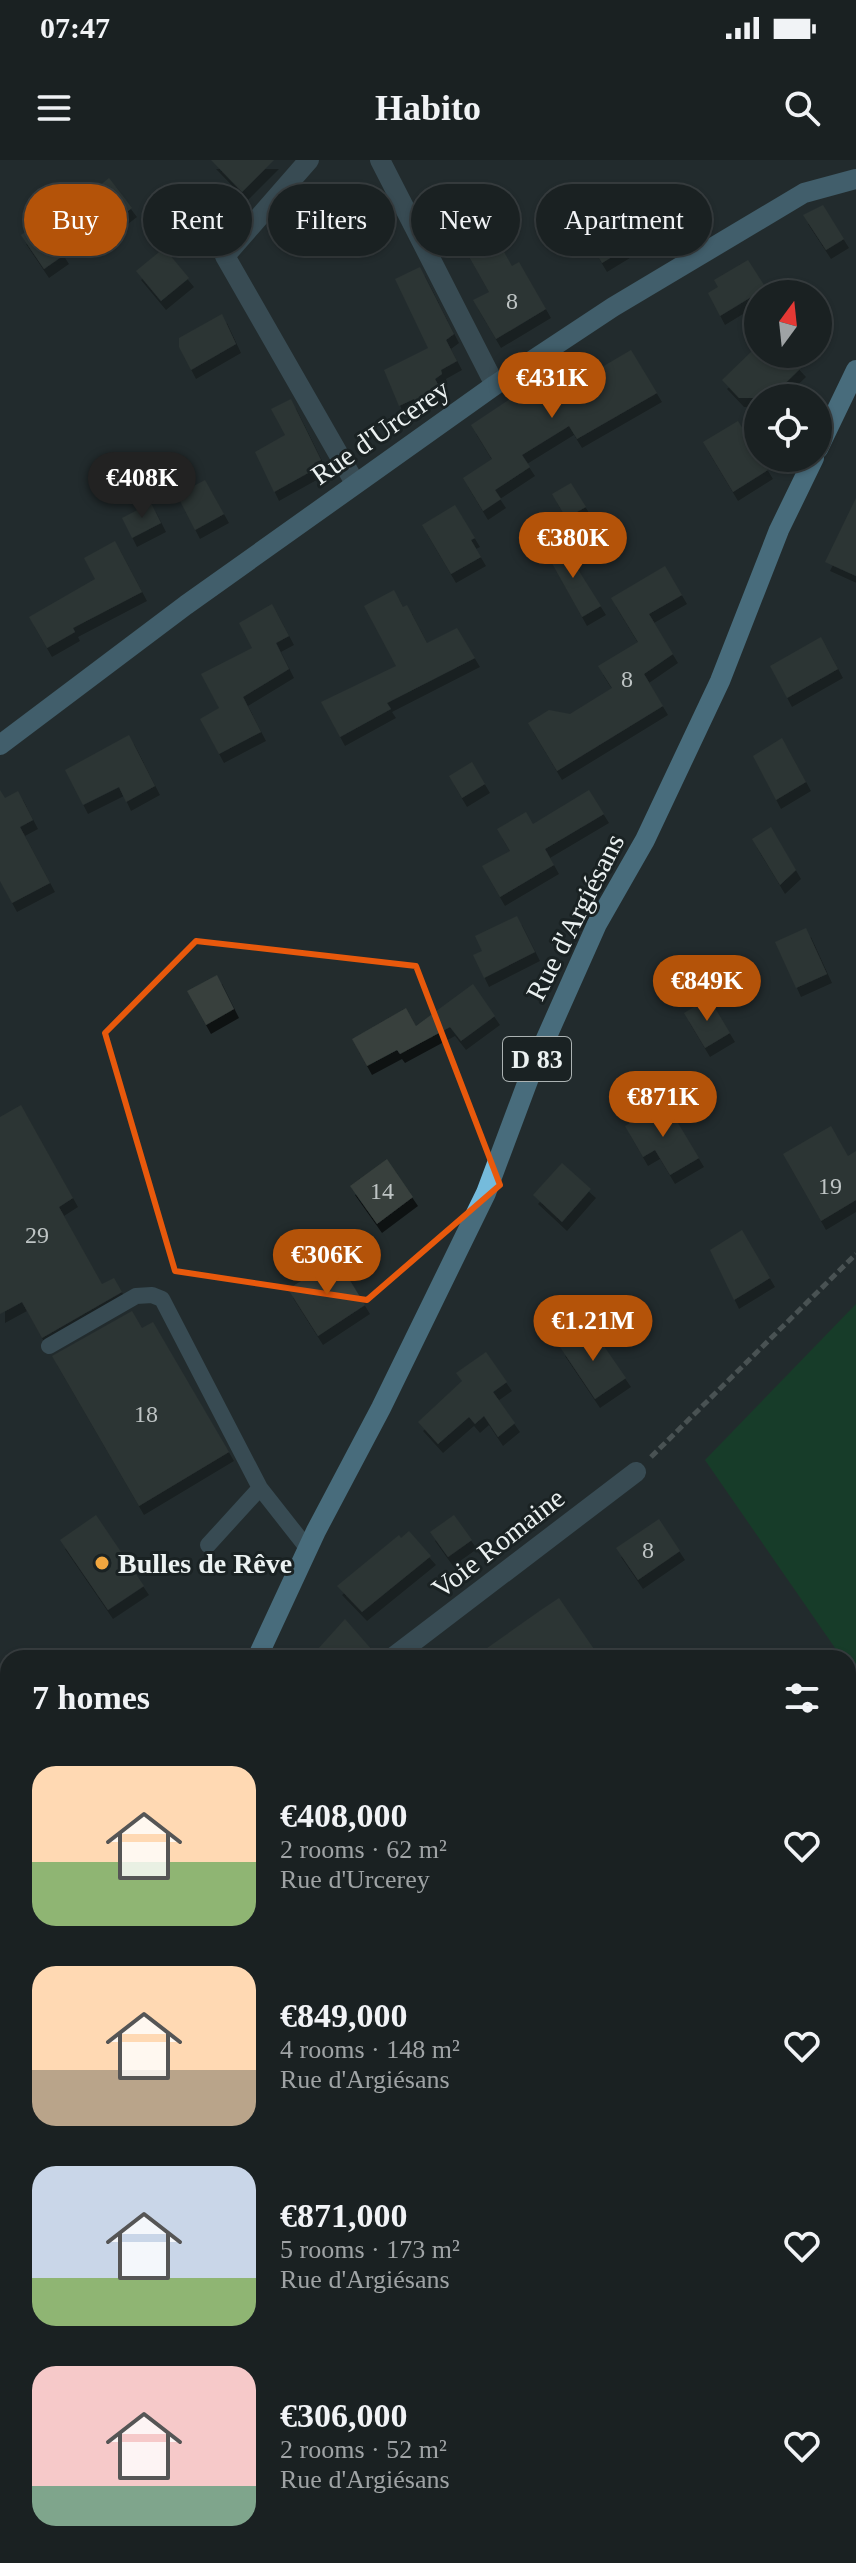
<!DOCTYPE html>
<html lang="en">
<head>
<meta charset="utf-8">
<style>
	body { margin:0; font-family:"Times New Roman",serif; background:#23292a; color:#f1f3f6; height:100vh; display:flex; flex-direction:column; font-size:30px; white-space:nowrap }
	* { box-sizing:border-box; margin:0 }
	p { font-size:26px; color:#9fa3a5 }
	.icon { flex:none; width:44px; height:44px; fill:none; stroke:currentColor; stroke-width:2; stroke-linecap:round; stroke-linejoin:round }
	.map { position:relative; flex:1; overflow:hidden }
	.sheet { position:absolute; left:0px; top:1490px; width:856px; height:914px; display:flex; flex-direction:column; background:#1a2122; border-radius:24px 24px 0 0; box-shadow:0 2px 6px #0004,0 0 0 2px #383e40 }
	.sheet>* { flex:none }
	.banner { position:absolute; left:24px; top:24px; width:808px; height:72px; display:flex; gap:16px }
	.needle { width:52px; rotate:15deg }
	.buttons { position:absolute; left:744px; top:120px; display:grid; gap:16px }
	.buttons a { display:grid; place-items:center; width:88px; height:88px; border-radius:50%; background:#1a2122; box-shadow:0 2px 6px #0004,0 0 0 2px #383e40; font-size:40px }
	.price { position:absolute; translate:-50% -68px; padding:0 18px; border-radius:28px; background:#b45309; color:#fff; font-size:26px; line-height:52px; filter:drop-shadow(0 2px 4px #0008) }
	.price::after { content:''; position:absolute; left:50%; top:48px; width:24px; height:18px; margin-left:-12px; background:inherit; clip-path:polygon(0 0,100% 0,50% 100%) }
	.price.active { background:#222; color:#fff }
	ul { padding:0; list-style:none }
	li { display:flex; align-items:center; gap:24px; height:200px; padding:0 32px }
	li span { display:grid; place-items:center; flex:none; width:224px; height:160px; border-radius:24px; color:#555 }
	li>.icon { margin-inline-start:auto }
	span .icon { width:96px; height:96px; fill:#fffc; stroke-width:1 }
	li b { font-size:34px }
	h2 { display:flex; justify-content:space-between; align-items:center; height:96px; padding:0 32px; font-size:34px }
	.tag { padding:0 28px; border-radius:36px; background:#1a2122; box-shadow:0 2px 6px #0004,0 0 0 2px #383e40; font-size:28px; line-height:72px }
	.tag.active { background:#b45309; color:#fff }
	.status { display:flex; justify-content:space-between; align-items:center; height:56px; padding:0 40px; background:#1a2122; direction:ltr }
	.status svg { height:22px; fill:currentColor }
	header { display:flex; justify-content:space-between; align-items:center; height:104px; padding:0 32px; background:#1a2122; font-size:36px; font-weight:600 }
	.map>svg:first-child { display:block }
	.built { fill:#28383a }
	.green { fill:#0a5024 }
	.building { fill:#373f3c; filter:url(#shadow) }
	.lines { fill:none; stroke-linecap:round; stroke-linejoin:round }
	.path { stroke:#788080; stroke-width:5; stroke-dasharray:8 4; stroke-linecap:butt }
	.lane { stroke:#527282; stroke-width:16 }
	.street { stroke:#527282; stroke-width:20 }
	.secondary { stroke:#669bb5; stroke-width:20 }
	.primary { stroke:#75bbdc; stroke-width:20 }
	.marked { fill:none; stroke:#e8590c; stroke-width:6; stroke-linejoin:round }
	.poi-dot { fill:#f1a63f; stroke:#1a2223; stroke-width:3 }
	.labels { text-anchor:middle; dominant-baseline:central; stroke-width:6; stroke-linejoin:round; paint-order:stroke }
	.number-label { font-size:24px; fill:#bec4c4 }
	.shield { fill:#1a2223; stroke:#acb3b3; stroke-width:2 }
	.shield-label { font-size:26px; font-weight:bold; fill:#ebf1f1 }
	.street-label { font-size:28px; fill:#ebf1f1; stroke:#1a2223 }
	.poi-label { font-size:28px; font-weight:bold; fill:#ebf1f1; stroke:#1a2223; text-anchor:start }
</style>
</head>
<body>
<div class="status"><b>07:47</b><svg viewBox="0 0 49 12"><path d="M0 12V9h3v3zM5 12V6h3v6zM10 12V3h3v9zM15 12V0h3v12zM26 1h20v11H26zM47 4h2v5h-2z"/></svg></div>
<header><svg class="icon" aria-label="menu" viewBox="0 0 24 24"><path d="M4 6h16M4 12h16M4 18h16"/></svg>Habito<svg class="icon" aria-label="search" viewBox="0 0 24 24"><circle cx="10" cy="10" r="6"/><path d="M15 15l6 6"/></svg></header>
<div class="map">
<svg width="856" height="2403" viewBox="0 0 856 2403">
	<defs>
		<filter id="shadow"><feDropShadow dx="5" dy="9" stdDeviation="0" flood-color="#0009"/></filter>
	</defs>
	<rect width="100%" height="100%" fill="#232c2d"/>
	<path class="built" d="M 856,1538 L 856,2403 L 0,2403 L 0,1959 L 8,1971 L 8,2396 L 848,2396 L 848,1542 Z"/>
	<path class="green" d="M 856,1144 L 856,1519 L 848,1507 L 848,1498 L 842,1498 L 705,1300 Z"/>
	<path class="building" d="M 211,0 L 274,0 L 242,32 Z
		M 109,18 L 132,48 L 105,69 L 82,40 Z
		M 475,40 L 512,106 L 519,102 L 546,149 L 496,179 L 473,140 L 489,132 L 446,56 Z
		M 637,40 L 656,70 L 602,103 L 584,73 Z
		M 823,45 L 844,79 L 826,90 L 803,55 Z
		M 42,61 L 64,95 L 44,109 L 21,75 Z
		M 164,88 L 189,118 L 161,141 L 136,111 Z
		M 748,100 L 766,128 L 720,156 L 708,133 L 718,127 L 714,120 Z
		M 420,107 L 454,174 L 446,180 L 457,201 L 441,210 L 442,214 L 435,219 L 440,228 L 416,243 L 414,239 L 399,246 L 384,210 L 428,188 L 395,119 Z
		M 222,154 L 236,184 L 191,210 L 179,187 L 179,178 Z
		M 631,190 L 657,233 L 577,279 L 569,266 L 522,295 L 530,307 L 495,330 L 501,339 L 483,351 L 463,318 L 492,299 L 471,265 L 540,219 L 551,237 Z
		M 751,192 L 788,194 L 801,208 L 770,238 L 739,238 L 722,220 Z
		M 291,239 L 321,300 L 314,303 L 317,308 L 274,332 L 255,292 L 285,275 L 271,249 Z
		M 738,261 L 768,310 L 733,332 L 703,282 Z
		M 205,320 L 224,354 L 195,370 L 177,335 Z
		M 571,323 L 586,347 L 566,358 L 552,334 Z
		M 856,338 L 856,416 L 825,402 Z
		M 151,343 L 161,363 L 132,378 L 122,358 Z
		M 455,345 L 475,378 L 471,380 L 481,397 L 451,414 L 422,365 Z
		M 115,381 L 142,432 L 73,468 L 75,472 L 47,488 L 29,457 L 95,419 L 84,398 Z
		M 560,381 L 601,446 L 582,457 L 545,391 Z
		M 665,406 L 682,435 L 649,454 L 673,494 L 644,514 L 663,546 L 557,611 L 528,563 L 549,550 L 570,554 L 612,528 L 598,506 L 638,482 L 611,438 Z
		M 394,430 L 403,447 L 407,445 L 427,483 L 457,468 L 475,498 L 387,543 L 391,549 L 340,577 L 321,542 L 396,506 L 364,446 Z
		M 272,444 L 289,476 L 276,483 L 289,509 L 243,537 L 261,572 L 219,594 L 200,559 L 219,548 L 201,514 L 252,488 L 239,463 Z
		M 821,477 L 838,509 L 787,538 L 770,506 Z
		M 129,575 L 155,626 L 126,642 L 119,627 L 83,645 L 65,610 Z
		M 782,578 L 806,622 L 776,640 L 753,596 Z
		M 472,602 L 485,624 L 462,638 L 449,616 Z
		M 0,630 L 5,638 L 18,631 L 33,660 L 20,667 L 50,723 L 12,743 L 0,721 Z
		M 589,630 L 604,654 L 545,689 L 554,705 L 500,737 L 482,706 L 510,691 L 497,669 L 526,652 L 533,664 Z
		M 771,667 L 796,710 L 780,725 L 752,679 Z
		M 517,756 L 535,792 L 484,818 L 473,795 L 482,791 L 475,776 Z
		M 806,768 L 827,814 L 796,828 L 775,782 Z
		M 217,815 L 234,849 L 206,865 L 187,831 Z
		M 473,824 L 495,856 L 461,881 L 450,867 L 400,894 L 397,890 L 367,906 L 352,879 L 406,848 L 416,866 Z
		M 709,838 L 730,873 L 705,888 L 684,853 Z
		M 666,943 L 699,998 L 670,1015 L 655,990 L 643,997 L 625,966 Z
		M 21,945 L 73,1038 L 59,1047 L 102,1124 L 114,1118 L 122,1132 L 42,1178 L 22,1142 L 0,1154 L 0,957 Z
		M 831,966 L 848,996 L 856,991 L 856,1040 L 821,1061 L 783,994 Z
		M 387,999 L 413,1037 L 377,1064 L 350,1026 Z
		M 562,1003 L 591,1029 L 562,1062 L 533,1035 Z
		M 742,1070 L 770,1118 L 734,1140 L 710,1090 Z
		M 337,1099 L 365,1145 L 318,1176 L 288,1129 Z
		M 132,1151 L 142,1168 L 153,1162 L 229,1292 L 139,1346 L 52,1196 Z
		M 590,1166 L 626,1218 L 595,1239 L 560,1187 Z
		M 486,1192 L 507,1222 L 493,1232 L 515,1263 L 498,1277 L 484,1256 L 475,1264 L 469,1257 L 438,1284 L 418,1262 L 462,1221 L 456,1213 Z
		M 96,1355 L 144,1426 L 108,1450 L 60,1380 Z
		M 454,1355 L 472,1380 L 448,1397 L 430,1372 Z
		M 659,1359 L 680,1391 L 638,1420 L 616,1388 Z
		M 409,1371 L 431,1396 L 362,1452 L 337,1426 L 399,1375 L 401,1378 Z
		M 559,1438 L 600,1498 L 473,1498 L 541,1450 Z
		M 345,1459 L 379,1498 L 310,1498 Z"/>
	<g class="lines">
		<path class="path" d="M 651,1297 L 856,1094
			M 848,1535 L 856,1530
			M 0,1699 L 8,1695
			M 0,1916 L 8,1903"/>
		<path class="lane" d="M 49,1186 L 136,1136 L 152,1135 L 162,1139 L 260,1328 L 308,1389
			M 208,1385 L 260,1328"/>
		<path class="street" d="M 309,0 L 225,96 L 355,323
			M 380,0 L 495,225
			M 392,1498 L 636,1312
			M 848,1643 L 856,1641"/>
		<path class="secondary" d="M 0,585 L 186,445 L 495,225 L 613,147 L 804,33 L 856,19"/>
		<path class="primary" d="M 818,289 L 856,210
			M 257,1498 L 316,1371 L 381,1248 L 486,1033 L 532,910 L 597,764 L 645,680 L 720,521 L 779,370 L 814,298
			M 0,1961 L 8,1946
			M 0,2090 L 8,2072"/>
	</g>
	<path d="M0 0H856V2403H0ZM 196,781 L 416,806 L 500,1025 L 367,1140 L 175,1111 L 105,873 Z" fill="#232c2d" fill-opacity=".55" fill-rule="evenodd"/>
	<path class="marked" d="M 196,781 L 416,806 L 500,1025 L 367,1140 L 175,1111 L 105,873 Z"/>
	<circle class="poi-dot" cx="102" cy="1403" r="8"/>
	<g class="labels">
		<g class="number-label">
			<text x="512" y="141">8</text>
			<text x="627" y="519">8</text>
			<text x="830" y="1026">19</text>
			<text x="382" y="1031">14</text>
			<text x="37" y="1075">29</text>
			<text x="146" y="1254">18</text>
			<text x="648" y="1390">8</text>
		</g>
		<rect class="shield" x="503" y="877" width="68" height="44" rx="6"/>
		<g class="shield-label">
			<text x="537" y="899">D 83</text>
		</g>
		<g class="street-label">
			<text transform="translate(380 272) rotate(-35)">Rue d'Urcerey</text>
			<text transform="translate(575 757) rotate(-63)">Rue d'Argiésans</text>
			<text transform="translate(498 1383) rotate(-38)">Voie Romaine</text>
		</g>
		<g class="poi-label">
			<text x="118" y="1403">Bulles de Rêve</text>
		</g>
	</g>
</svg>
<div class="buttons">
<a><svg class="needle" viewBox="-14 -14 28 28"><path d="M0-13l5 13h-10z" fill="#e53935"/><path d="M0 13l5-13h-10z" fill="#9fa3a5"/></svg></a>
<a><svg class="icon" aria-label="locate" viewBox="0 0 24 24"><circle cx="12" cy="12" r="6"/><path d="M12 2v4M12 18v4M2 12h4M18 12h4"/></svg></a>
</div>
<b class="price" style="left:552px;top:260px">€431K</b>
<b class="price active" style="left:142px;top:360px">€408K</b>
<b class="price" style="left:573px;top:420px">€380K</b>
<b class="price" style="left:707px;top:863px">€849K</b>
<b class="price" style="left:663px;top:979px">€871K</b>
<b class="price" style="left:327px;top:1137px">€306K</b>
<b class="price" style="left:593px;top:1203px">€1.21M</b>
<div class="banner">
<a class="tag active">Buy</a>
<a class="tag">Rent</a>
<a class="tag">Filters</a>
<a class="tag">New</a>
<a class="tag">Apartment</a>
</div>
<section class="sheet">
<h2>7 homes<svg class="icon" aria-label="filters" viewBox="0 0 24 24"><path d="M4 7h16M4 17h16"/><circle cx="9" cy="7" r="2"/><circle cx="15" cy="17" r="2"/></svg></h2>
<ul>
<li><span style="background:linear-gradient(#ffd9b3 60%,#8fb573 0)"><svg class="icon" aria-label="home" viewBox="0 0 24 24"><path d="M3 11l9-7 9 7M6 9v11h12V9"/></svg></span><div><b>€408,000</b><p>2 rooms · 62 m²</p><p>Rue d'Urcerey</p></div><svg class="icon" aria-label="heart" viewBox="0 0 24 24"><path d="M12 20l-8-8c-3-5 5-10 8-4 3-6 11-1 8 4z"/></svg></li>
<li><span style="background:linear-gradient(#ffd9b3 65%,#b9a48a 0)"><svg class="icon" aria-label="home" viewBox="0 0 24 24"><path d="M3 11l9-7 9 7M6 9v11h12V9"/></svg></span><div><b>€849,000</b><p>4 rooms · 148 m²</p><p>Rue d'Argiésans</p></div><svg class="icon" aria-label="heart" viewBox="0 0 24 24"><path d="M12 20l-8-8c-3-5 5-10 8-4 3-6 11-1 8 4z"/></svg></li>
<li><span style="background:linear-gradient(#c9d6e8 70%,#8fb573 0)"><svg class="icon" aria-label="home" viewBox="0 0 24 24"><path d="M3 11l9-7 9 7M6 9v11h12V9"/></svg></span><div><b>€871,000</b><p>5 rooms · 173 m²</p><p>Rue d'Argiésans</p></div><svg class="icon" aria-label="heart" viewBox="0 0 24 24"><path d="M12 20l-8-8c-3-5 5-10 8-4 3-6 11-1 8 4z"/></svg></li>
<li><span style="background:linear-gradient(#f6c9c9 75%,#7fa58c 0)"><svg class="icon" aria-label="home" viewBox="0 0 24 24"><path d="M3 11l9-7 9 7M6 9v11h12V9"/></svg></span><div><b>€306,000</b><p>2 rooms · 52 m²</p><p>Rue d'Argiésans</p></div><svg class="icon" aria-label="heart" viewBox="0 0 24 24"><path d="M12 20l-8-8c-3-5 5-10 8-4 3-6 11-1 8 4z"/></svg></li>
</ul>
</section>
</div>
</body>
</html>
